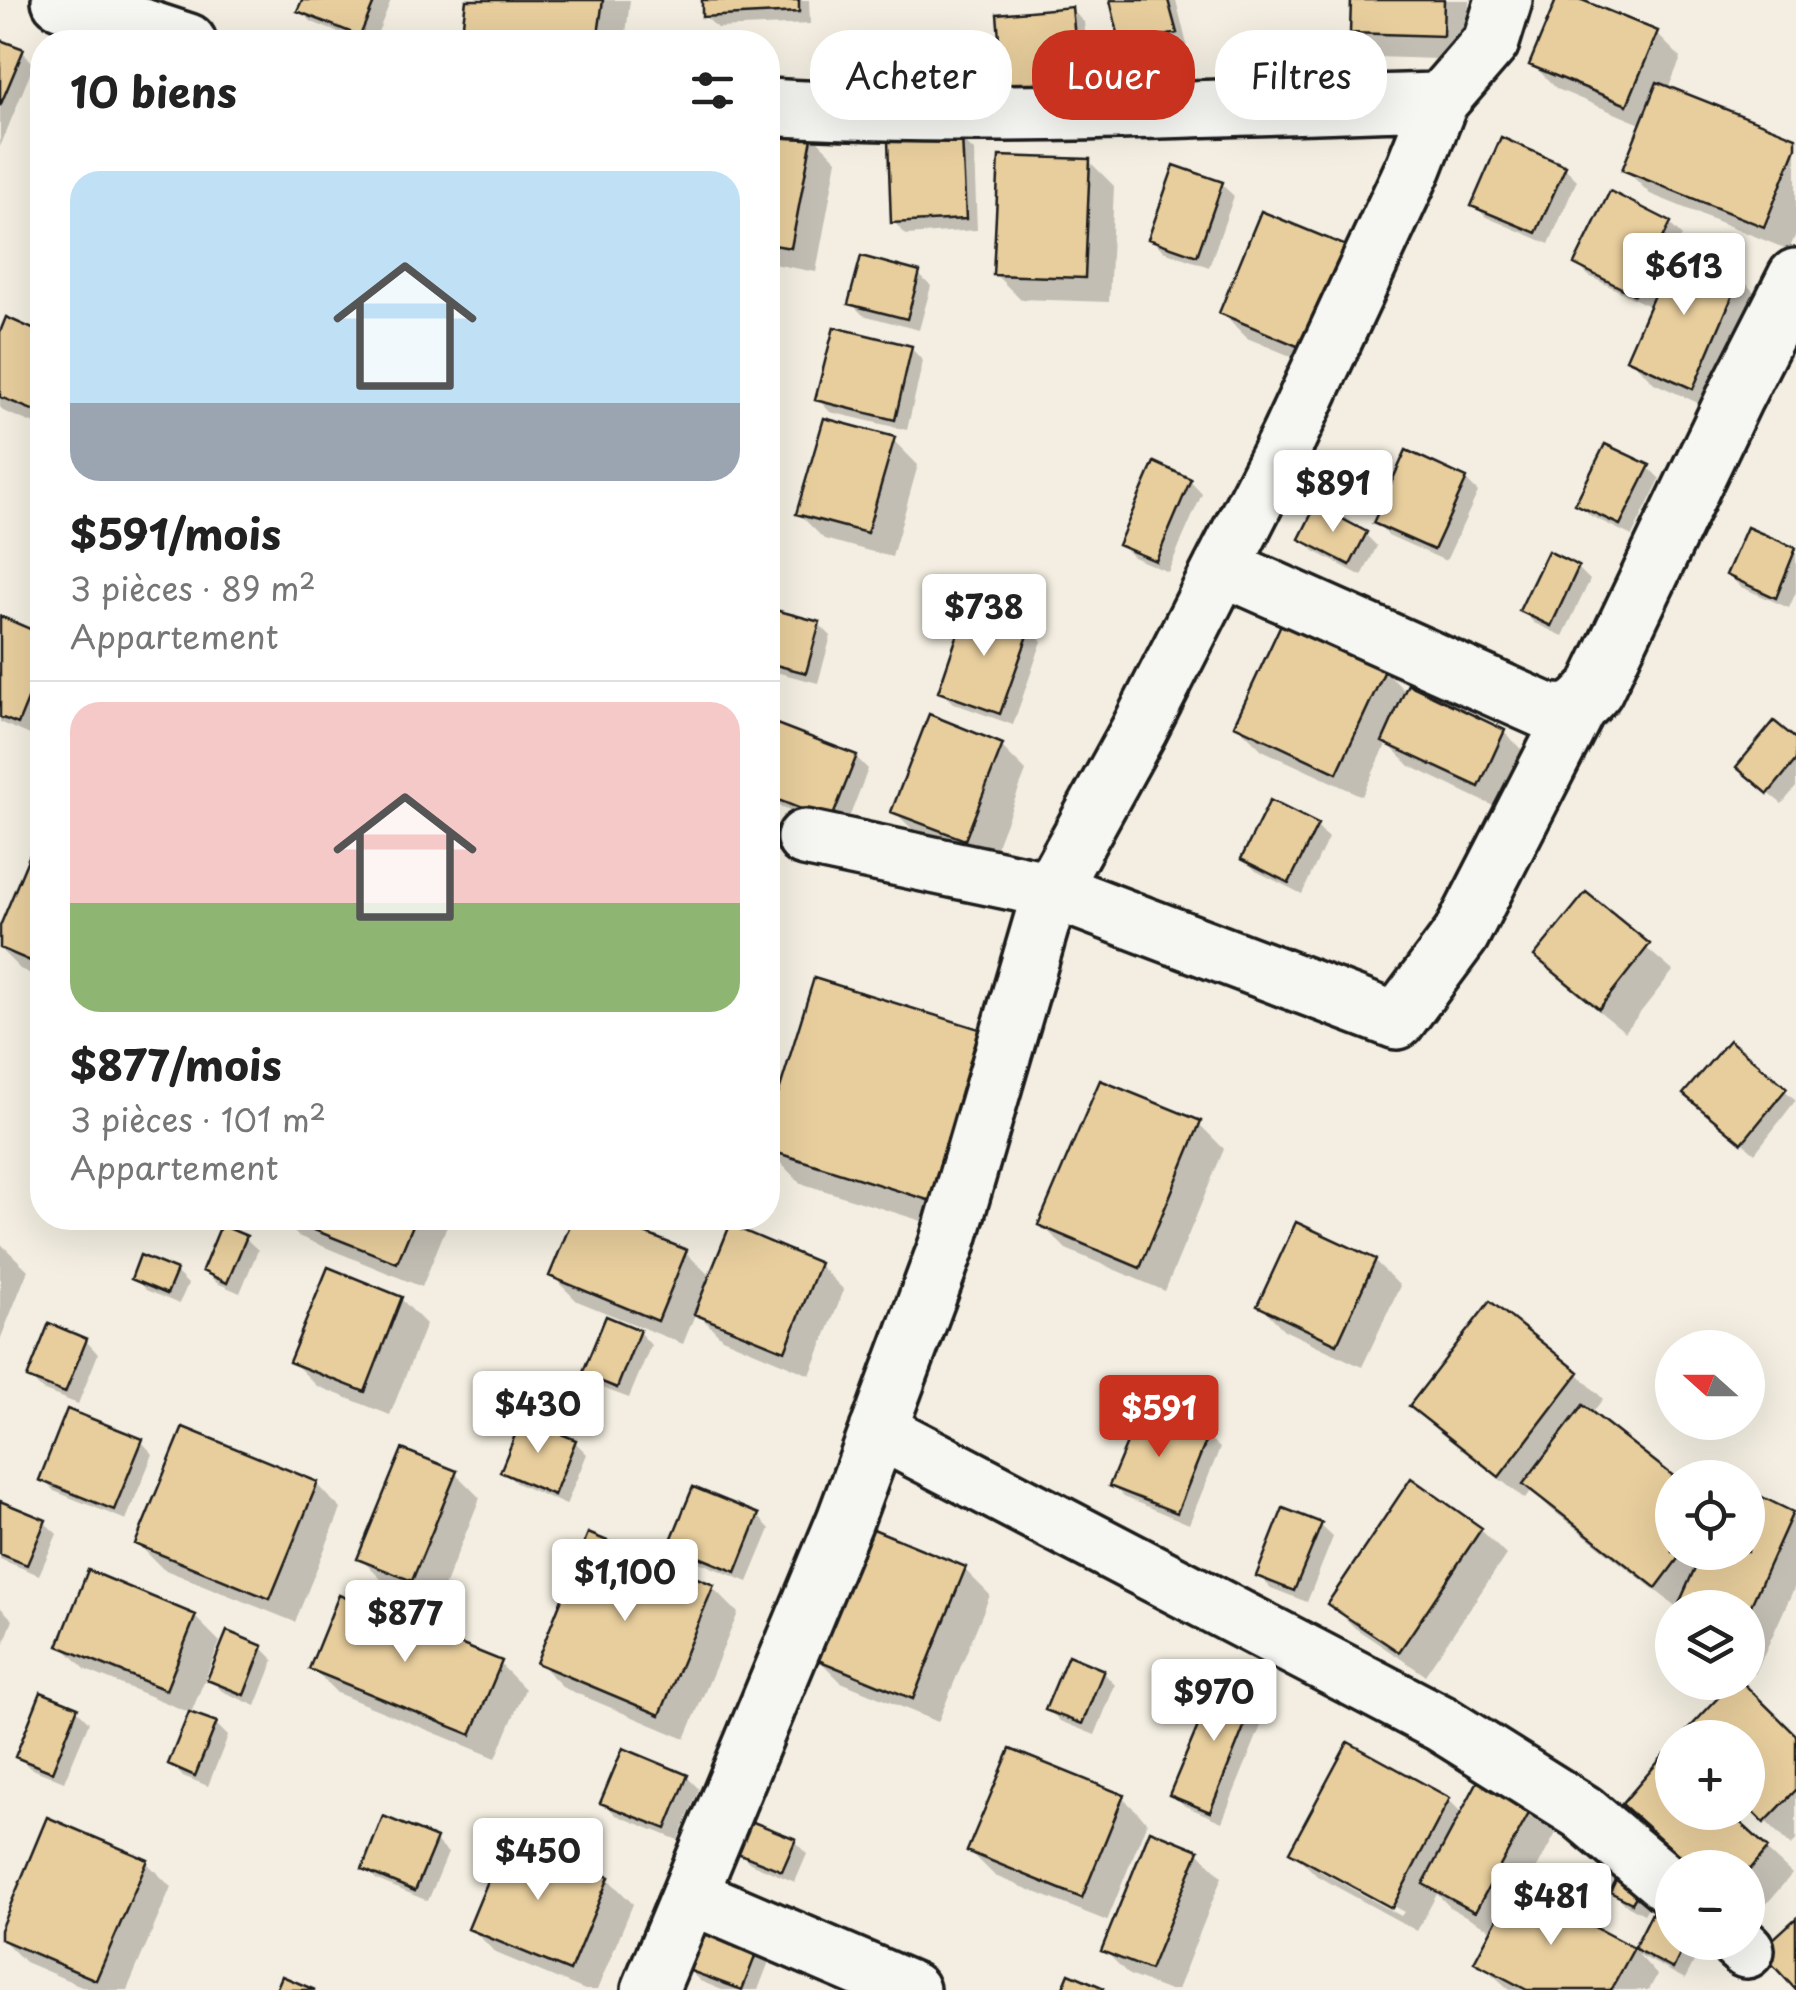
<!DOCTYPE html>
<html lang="fr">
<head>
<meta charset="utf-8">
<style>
	body { margin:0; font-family:"Playpen Sans",sans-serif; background:#f2f2f2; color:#222; height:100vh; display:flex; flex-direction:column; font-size:38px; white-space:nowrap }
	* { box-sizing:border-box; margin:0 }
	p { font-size:32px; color:#767676 }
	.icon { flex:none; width:55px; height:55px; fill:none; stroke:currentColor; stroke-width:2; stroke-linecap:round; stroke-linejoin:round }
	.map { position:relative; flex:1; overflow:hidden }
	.drawer { position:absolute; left:30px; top:30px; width:750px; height:1200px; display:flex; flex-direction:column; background:#fff; border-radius:40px; box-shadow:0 10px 40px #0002 }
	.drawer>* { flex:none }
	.top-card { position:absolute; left:810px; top:30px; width:835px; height:90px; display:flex; gap:20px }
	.needle { width:65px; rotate:291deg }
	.tools { position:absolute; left:1655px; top:1330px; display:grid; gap:20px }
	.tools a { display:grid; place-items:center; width:110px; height:110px; border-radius:50%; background:#fff; box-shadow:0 10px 40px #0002; font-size:50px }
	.price { position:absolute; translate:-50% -85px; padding:0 22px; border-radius:10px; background:#fff; color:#222; font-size:32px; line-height:65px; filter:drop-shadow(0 2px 5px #0008) }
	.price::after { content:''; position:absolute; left:50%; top:60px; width:30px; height:22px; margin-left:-15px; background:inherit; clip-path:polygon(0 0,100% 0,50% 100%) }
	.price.on { background:#c8321e; color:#fff }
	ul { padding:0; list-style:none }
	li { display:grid; align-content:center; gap:20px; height:530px; padding:0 40px }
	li+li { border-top:2px solid #e0e0e0 }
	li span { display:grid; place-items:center; height:310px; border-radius:30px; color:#555 }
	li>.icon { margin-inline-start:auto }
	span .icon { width:180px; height:180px; fill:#fffc; stroke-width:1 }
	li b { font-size:42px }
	h2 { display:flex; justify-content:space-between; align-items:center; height:120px; padding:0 40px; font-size:42px }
	.tag { padding:0 35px; border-radius:40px; background:#fff; box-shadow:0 10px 40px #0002; font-size:35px; line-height:90px }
	.tag.on { background:#c8321e; color:#fff }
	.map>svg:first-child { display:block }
	.shadow { fill:#0003; fill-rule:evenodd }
	.building { fill:#e8ce9d; stroke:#1c1c1c; stroke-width:2.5 }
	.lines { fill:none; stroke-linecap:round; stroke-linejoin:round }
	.street-casing { stroke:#1c1c1c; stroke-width:62 }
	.street { stroke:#f6f6f2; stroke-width:55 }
</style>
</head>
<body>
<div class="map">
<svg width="1796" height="1990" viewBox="0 0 1796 1990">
	<rect width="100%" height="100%" fill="#f3eee1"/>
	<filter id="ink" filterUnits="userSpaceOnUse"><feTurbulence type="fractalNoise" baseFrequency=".01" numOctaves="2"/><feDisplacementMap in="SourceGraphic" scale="20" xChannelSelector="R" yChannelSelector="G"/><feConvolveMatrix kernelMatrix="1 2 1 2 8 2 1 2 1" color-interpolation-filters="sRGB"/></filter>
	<g filter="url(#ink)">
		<path class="shadow" d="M 304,0 L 391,0 L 374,42 L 362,42 L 312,22 L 300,10 Z
			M 468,0 L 630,0 L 625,42 L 477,42 L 464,30 Z
			M 704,0 L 809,0 L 810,24 L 717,28 L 705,16 Z
			M 1112,0 L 1176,0 L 1187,45 L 1135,57 L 1123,45 Z
			M 1354,0 L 1469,0 L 1467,60 L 1377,57 L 1352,32 Z
			M 1559,0 L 1575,0 L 1656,33 L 1681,58 L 1668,89 L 1796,139 L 1796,234 L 1789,250 L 1650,194 L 1625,169 L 1643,125 L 1557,89 L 1532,64 Z
			M 1071,9 L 1084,22 L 1090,91 L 1006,86 Z
			M 0,42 L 22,51 L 34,64 L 0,147 Z
			M 894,55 L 907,67 L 912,106 L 869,113 Z
			M 768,127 L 812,135 L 837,160 L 816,272 L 768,263 Z
			M 961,139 L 974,151 L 977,230 L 906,235 L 894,222 Z
			M 1089,161 L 1114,186 L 1109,302 L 1020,299 L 995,274 Z
			M 1565,168 L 1577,180 L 1549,244 L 1486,217 L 1474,205 Z
			M 1221,184 L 1234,196 L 1209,267 L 1164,251 L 1151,239 Z
			M 1670,224 L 1682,236 L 1675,249 L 1740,278 L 1765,303 L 1718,412 L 1654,383 L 1629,358 L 1651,307 L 1589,276 L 1577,264 Z
			M 1355,252 L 1339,376 L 1247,338 L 1222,313 Z
			M 918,274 L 931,286 L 919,330 L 863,315 L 851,303 Z
			M 7,321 L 42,335 L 42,427 L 5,412 L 0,407 L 0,339 Z
			M 911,348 L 923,361 L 907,430 L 830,412 L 818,399 Z
			M 893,440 L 918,465 L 892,557 L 824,539 L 799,514 Z
			M 1648,467 L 1660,479 L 1632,536 L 1591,516 L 1578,503 Z
			M 1466,480 L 1478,492 L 1446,561 L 1388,535 L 1376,522 Z
			M 1190,481 L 1202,494 L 1168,572 L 1133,557 L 1121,545 Z
			M 1748,530 L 1796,551 L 1796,592 L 1789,608 L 1741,587 L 1728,575 Z
			M 1365,534 L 1377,546 L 1362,576 L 1314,551 L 1302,538 Z
			M 1578,568 L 1590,580 L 1563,636 L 1534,623 L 1522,610 Z
			M 768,610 L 819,624 L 831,636 L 818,683 L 768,670 Z
			M 1,620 L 42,636 L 42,705 L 30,735 L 0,722 Z
			M 1030,629 L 1042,641 L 1013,725 L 953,703 L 940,691 Z
			M 1384,670 L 1407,693 L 1504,732 L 1529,757 L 1504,811 L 1410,766 L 1387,743 L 1362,796 L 1262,750 L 1237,725 Z
			M 776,726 L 856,757 L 868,769 L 844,831 L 768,802 L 768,747 Z
			M 1796,742 L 1796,787 L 1782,804 L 1751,779 Z
			M 1001,746 L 1026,771 L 990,863 L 919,836 L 894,811 Z
			M 1316,826 L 1328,838 L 1302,894 L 1256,871 L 1244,859 Z
			M 32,855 L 42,859 L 42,979 L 20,969 L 0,949 L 0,933 Z
			M 1586,896 L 1673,971 L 1625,1032 L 1562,981 L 1537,956 Z
			M 815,982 L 970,1236 L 800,1183 L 768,1150 L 768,1135 Z
			M 1729,1043 L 1796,1100 L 1755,1153 L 1699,1106 Z
			M 1199,1124 L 1224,1149 L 1165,1291 L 1066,1249 L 1041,1224 Z
			M 279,1218 L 450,1218 L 422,1287 L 298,1236 Z
			M 576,1218 L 600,1218 L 686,1253 L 712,1278 L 819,1265 L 844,1290 L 810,1375 L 722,1338 L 696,1312 L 683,1344 L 577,1301 L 552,1276 Z
			M 245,1238 L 258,1250 L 240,1293 L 217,1283 L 204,1271 Z
			M 0,1243 L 28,1270 L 0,1340 Z
			M 1375,1261 L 1400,1286 L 1362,1367 L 1284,1330 L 1260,1305 Z
			M 176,1272 L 188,1284 L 179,1304 L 146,1290 L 134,1278 Z
			M 401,1299 L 426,1324 L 390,1415 L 317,1386 L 292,1361 Z
			M 1490,1305 L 1578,1374 L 1603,1399 L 1591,1414 L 1672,1478 L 1672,1552 L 1748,1552 L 1748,1493 L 1796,1518 L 1796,1584 L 1755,1674 L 1748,1670 L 1748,1608 L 1678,1608 L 1551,1509 L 1532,1490 L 1525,1499 L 1438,1431 L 1413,1406 Z
			M 639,1332 L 651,1345 L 629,1398 L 597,1386 L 585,1374 Z
			M 86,1341 L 98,1354 L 78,1404 L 42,1390 L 30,1378 Z
			M 1207,1436 L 1220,1448 L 1189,1524 L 1124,1497 L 1112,1485 Z
			M 141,1441 L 153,1454 L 126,1520 L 54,1491 L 42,1479 Z
			M 575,1442 L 587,1454 L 566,1505 L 516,1483 L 503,1471 Z
			M 455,1473 L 480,1498 L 437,1604 L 385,1583 L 360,1558 Z
			M 1411,1482 L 1481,1530 L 1506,1555 L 1425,1675 L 1355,1628 L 1330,1603 Z
			M 316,1484 L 341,1509 L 295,1622 L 163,1569 L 138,1544 Z
			M 0,1504 L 44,1522 L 57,1534 L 39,1575 L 0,1559 Z
			M 758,1516 L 770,1529 L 748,1582 L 684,1556 L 672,1544 Z
			M 1320,1525 L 1333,1537 L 1307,1602 L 1271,1588 L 1259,1576 Z
			M 965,1570 L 990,1595 L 938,1722 L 841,1682 L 816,1657 Z
			M 713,1588 L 738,1613 L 685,1739 L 564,1688 L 539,1663 Z
			M 0,1607 L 13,1620 L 0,1654 Z
			M 195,1617 L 220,1642 L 191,1713 L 86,1670 L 61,1645 Z
			M 262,1648 L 274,1660 L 256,1706 L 222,1691 L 208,1677 Z
			M 500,1664 L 525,1689 L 496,1758 L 337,1693 L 312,1668 Z
			M 1103,1672 L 1115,1685 L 1095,1735 L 1060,1721 L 1048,1709 Z
			M 1257,1694 L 1269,1706 L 1222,1822 L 1185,1806 L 1172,1794 Z
			M 77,1710 L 89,1722 L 64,1782 L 30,1768 L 18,1756 Z
			M 216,1724 L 228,1736 L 208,1786 L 183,1776 L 171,1763 Z
			M 1748,1738 L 1796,1738 L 1796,1840 L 1791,1846 L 1748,1804 Z
			M 1664,1759 L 1672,1766 L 1672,1812 L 1725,1812 L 1792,1874 L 1753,1920 L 1748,1915 L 1748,1868 L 1650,1829 Z
			M 687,1777 L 699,1789 L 678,1840 L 616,1815 L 603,1802 Z
			M 1122,1797 L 1147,1822 L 1107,1921 L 995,1876 L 970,1851 Z
			M 1449,1800 L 1463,1814 L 1531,1808 L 1556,1833 L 1524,1892 L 1635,1951 L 1657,1909 L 1672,1917 L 1672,1942 L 1704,1942 L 1685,1979 L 1638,1954 L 1657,1975 L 1649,1990 L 1510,1990 L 1477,1961 L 1493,1931 L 1451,1908 L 1437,1894 L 1417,1931 L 1317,1876 L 1292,1851 ZM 1318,1865 L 1404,1912 L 1401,1916 L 1318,1870 Z
			M 435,1840 L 448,1853 L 428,1901 L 377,1880 L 365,1868 Z
			M 794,1841 L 807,1854 L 795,1882 L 750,1863 L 738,1851 Z
			M 1198,1852 L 1222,1877 L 1177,1990 L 1167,1990 L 1129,1975 L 1104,1950 Z
			M 146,1862 L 171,1887 L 127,1990 L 91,1990 L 25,1962 L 0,1937 Z
			M 1622,1873 L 1654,1897 L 1644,1914 L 1625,1904 L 1613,1891 Z
			M 608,1879 L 633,1904 L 597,1990 L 585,1990 L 496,1953 L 471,1928 Z
			M 706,1925 L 770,1959 L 758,1990 L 722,1990 L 700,1981 L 688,1969 Z"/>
		<path class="building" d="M 302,0 L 375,0 L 360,36 L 297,11 Z
			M 466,0 L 603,0 L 597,42 L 553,42 L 462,31 Z
			M 702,0 L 799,0 L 799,12 L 702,17 Z
			M 1110,0 L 1168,0 L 1177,33 L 1121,46 Z
			M 1351,0 L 1444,0 L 1443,36 L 1350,33 Z
			M 1556,0 L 1582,0 L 1658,31 L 1627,105 L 1529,65 Z
			M 1072,7 L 1079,80 L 1003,87 L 997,14 Z
			M 0,40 L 24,49 L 0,106 Z
			M 895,52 L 901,95 L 854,101 L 849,59 Z
			M 1657,82 L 1796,137 L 1796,148 L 1764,227 L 1622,170 Z
			M 768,125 L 813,133 L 791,248 L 768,244 Z
			M 962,136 L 966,219 L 891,223 L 888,140 Z
			M 1501,137 L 1566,166 L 1536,233 L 1471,206 Z
			M 999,156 L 1090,159 L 1085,278 L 993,275 Z
			M 1174,165 L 1223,182 L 1197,256 L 1148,239 Z
			M 1610,191 L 1671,222 L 1635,295 L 1574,264 Z
			M 1261,211 L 1356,250 L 1314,353 L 1219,313 Z
			M 1675,247 L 1741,276 L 1693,389 L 1626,359 Z
			M 861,256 L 920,272 L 907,319 L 848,304 Z
			M 6,317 L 42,333 L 42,414 L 0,397 L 0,332 Z
			M 834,327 L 912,346 L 895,420 L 815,400 Z
			M 824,418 L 895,437 L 867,533 L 796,514 Z
			M 1605,444 L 1650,465 L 1620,525 L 1575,504 Z
			M 1406,450 L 1467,478 L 1434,550 L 1373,523 Z
			M 1154,462 L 1191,479 L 1156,561 L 1118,545 Z
			M 1316,505 L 1367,532 L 1350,565 L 1299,539 Z
			M 1747,527 L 1796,548 L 1776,598 L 1726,575 Z
			M 1548,551 L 1579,566 L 1551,626 L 1519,611 Z
			M 968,604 L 1031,627 L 1000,714 L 938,692 Z
			M 768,608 L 820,622 L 806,673 L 768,663 Z
			M 0,616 L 42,634 L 42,665 L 18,724 L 0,717 Z
			M 1283,620 L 1386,668 L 1337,773 L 1234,725 Z
			M 1408,684 L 1505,730 L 1479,787 L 1382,742 Z
			M 929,714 L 1003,744 L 965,840 L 891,812 Z
			M 1774,721 L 1796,739 L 1796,760 L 1768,794 L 1736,767 Z
			M 774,723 L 857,755 L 831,821 L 768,796 L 768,740 Z
			M 1270,800 L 1318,824 L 1289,883 L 1241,859 Z
			M 31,852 L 42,857 L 42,966 L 0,948 L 0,926 Z
			M 1586,892 L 1650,944 L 1599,1009 L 1534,956 Z
			M 814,978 L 986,1031 L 934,1202 L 768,1150 L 768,1127 Z
			M 1729,1040 L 1787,1088 L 1742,1143 L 1683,1094 Z
			M 1100,1080 L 1201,1121 L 1140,1268 L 1038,1225 Z
			M 284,1218 L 416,1218 L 397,1263 Z
			M 573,1218 L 607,1218 L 687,1250 L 658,1321 L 549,1276 Z
			M 1296,1222 L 1376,1259 L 1337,1344 L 1257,1306 Z
			M 221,1225 L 247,1236 L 227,1283 L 202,1271 Z
			M 730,1225 L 820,1263 L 785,1351 L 694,1314 Z
			M 140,1255 L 177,1270 L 167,1294 L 131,1279 Z
			M 328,1267 L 402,1297 L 365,1392 L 289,1362 Z
			M 1490,1301 L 1579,1372 L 1499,1477 L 1409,1406 Z
			M 606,1316 L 640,1330 L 617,1388 L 582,1374 Z
			M 49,1323 L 87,1339 L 65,1393 L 27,1378 Z
			M 1583,1405 L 1676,1478 L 1672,1478 L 1672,1552 L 1683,1552 L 1656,1588 L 1523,1484 Z
			M 1142,1407 L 1209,1434 L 1177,1513 L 1109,1486 Z
			M 67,1409 L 143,1439 L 114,1510 L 39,1480 Z
			M 522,1418 L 576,1440 L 554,1495 L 500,1472 Z
			M 183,1427 L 318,1482 L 270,1599 L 135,1544 Z
			M 402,1449 L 457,1471 L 412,1581 L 357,1559 Z
			M 1411,1478 L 1482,1528 L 1399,1652 L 1327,1604 Z
			M 693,1487 L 759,1514 L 736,1572 L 669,1545 Z
			M 1748,1490 L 1793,1512 L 1748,1612 L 1748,1608 L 1677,1608 L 1702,1552 L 1748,1552 Z
			M 0,1501 L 46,1520 L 27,1565 L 0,1554 Z
			M 1283,1508 L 1322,1523 L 1294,1591 L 1256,1576 Z
			M 866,1526 L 966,1567 L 913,1699 L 813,1658 Z
			M 588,1533 L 714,1585 L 660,1715 L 536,1663 Z
			M 88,1570 L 196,1615 L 166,1690 L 58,1646 Z
			M 339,1595 L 502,1661 L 471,1735 L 309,1669 Z
			M 227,1631 L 263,1646 L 244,1695 L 207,1680 Z
			M 1068,1655 L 1104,1670 L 1082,1724 L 1045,1710 Z
			M 1219,1676 L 1258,1692 L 1210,1812 L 1169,1795 Z
			M 1733,1682 L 1742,1682 L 1796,1735 L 1796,1790 L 1764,1823 L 1748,1807 L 1748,1738 L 1680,1738 Z
			M 41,1692 L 78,1707 L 52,1772 L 15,1757 Z
			M 189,1712 L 217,1722 L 195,1776 L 168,1764 Z
			M 1348,1742 L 1450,1798 L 1392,1908 L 1289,1852 Z
			M 623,1748 L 688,1775 L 666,1829 L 600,1803 Z
			M 1010,1749 L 1124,1795 L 1082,1898 L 967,1851 Z
			M 1664,1755 L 1672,1763 L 1672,1812 L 1729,1812 L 1768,1848 L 1748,1872 L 1748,1868 L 1693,1868 L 1622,1804 Z
			M 1480,1777 L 1533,1806 L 1475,1912 L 1423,1884 Z
			M 383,1816 L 437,1838 L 415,1891 L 362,1869 Z
			M 47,1817 L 148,1860 L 96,1980 L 0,1939 L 0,1930 Z
			M 748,1820 L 796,1839 L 782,1871 L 735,1852 Z
			M 1150,1830 L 1199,1850 L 1150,1970 L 1101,1951 Z
			M 507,1835 L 609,1877 L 570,1971 L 468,1929 Z
			M 1621,1870 L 1644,1883 L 1632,1903 L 1610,1892 Z
			M 1515,1885 L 1634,1948 L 1611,1990 L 1527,1990 L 1474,1962 Z
			M 1656,1905 L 1672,1914 L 1672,1942 L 1686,1942 L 1673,1969 L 1634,1948 Z
			M 1796,1918 L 1796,1990 L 1760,1951 Z
			M 705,1922 L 760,1944 L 742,1990 L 685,1969 Z
			M 1069,1973 L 1104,1988 L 1103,1990 L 1062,1990 Z
			M 282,1976 L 315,1990 L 276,1990 Z"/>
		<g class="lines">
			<defs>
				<path id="street" d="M 60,0 L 188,42
					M 768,107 C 991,121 1216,107 1440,101
					M 1222,567 L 1546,711 C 1572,715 1578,709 1595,690 L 1735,397 L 1796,277
					M 805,838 L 1051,890 L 1397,1021 L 1461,935 L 1576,711
					M 878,1430 L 1440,1723 L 1582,1812 L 1672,1888
					M 691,1896 L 911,1990
					M 1737,1942 L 1746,1950
					M 650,1990 L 845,1520 L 947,1245 L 1051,890 L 1139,730 L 1289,436 L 1414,167 L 1440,101 L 1491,42 L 1504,0"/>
			</defs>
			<use href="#street" class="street-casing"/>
			<use href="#street" class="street"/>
		</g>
	</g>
</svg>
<div class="tools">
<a><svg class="needle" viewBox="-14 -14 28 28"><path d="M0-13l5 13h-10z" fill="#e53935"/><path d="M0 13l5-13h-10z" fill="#767676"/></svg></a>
<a><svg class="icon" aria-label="locate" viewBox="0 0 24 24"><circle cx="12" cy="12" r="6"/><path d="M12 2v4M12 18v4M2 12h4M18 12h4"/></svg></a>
<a><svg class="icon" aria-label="layers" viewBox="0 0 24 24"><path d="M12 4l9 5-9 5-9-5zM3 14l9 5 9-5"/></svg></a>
<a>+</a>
<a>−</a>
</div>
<b class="price" style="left:1684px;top:318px">$613</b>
<b class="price" style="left:1333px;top:535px">$891</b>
<b class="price" style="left:984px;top:659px">$738</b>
<b class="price" style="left:538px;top:1456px">$430</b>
<b class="price on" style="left:1159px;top:1460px">$591</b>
<b class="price" style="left:625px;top:1624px">$1,100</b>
<b class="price" style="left:405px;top:1665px">$877</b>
<b class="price" style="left:1214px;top:1744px">$970</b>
<b class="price" style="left:538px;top:1903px">$450</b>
<b class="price" style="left:1551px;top:1948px">$481</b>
<div class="top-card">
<a class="tag">Acheter</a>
<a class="tag on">Louer</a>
<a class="tag">Filtres</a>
</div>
<section class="drawer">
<h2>10 biens<svg class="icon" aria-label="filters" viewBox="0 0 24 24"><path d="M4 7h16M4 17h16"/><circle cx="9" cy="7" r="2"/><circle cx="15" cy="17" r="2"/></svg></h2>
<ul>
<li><span style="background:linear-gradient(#bfe0f5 75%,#9aa5b1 0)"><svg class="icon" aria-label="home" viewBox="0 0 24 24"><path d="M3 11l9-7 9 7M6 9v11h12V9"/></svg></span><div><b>$591/mois</b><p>3 pièces · 89 m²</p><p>Appartement</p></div></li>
<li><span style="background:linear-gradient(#f6c9c9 65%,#8fb573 0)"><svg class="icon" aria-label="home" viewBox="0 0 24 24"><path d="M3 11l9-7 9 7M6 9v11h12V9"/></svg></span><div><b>$877/mois</b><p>3 pièces · 101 m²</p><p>Appartement</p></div></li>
</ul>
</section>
</div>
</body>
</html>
